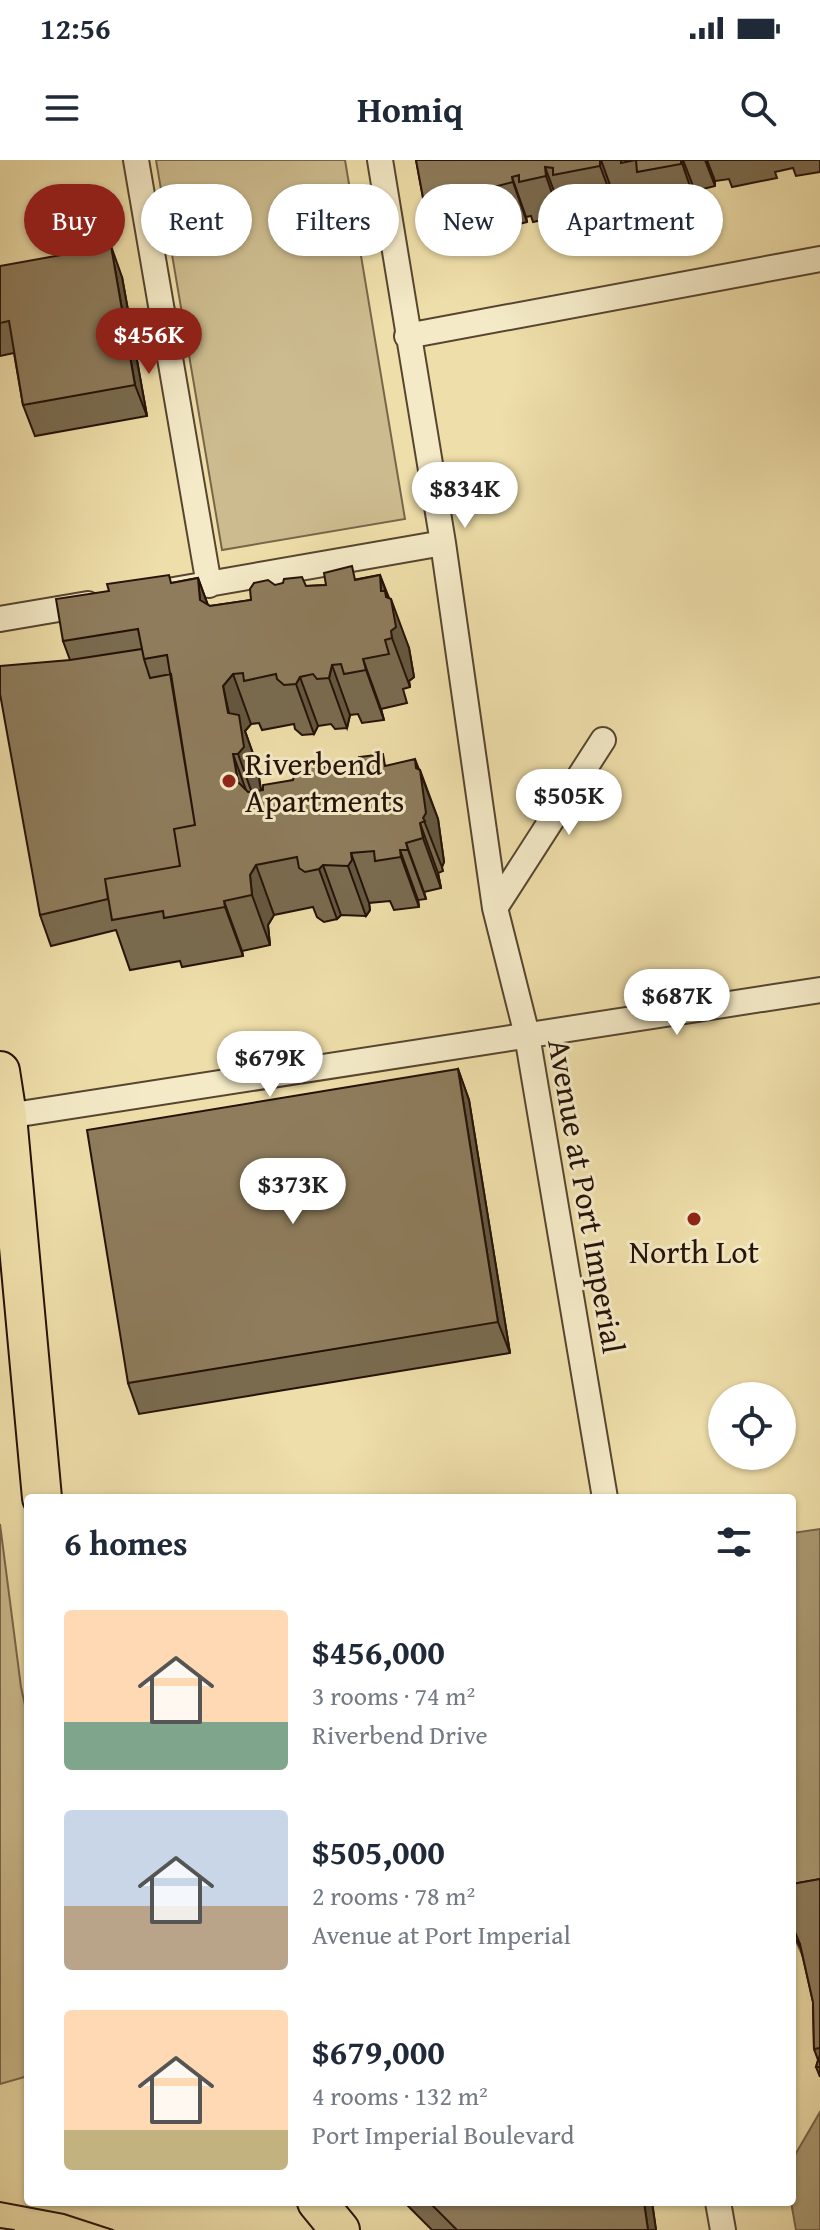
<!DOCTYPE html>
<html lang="en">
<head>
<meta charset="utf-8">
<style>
	body { margin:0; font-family:"Gentium Book Plus",serif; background:#f2f2f3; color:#1f2937; height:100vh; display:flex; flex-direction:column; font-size:30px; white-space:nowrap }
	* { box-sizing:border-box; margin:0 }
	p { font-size:26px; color:#747a83 }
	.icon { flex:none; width:44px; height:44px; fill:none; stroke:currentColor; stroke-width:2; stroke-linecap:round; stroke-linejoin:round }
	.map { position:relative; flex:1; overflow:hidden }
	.panel { position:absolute; left:24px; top:1334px; width:772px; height:712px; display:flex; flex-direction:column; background:#fff; border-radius:8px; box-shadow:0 2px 6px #0004 }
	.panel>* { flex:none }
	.hud { position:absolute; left:24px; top:24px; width:772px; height:72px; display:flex; gap:16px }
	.fabs { position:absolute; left:708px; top:1222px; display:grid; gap:16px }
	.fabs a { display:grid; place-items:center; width:88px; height:88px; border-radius:50%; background:#fff; box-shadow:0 2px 6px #0004; font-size:40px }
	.price { position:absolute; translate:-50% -68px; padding:0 18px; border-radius:28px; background:#fff; color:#222; font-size:26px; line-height:52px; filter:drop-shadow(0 2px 4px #0008) }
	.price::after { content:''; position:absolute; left:50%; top:48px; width:24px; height:18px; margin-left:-12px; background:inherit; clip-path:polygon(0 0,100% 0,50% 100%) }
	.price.on { background:#8f2418; color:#fff }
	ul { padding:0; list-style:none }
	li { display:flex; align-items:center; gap:24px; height:200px; padding:0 40px }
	li span { display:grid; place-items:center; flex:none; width:224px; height:160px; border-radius:8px; color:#555 }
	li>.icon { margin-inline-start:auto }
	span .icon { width:96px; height:96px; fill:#fffc; stroke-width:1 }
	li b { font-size:34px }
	h2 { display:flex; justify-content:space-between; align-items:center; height:96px; padding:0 40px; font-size:34px }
	.pill { padding:0 28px; border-radius:36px; background:#fff; box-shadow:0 2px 6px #0004; font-size:28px; line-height:72px }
	.pill.on { background:#8f2418; color:#fff }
	.status { display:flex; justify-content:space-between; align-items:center; height:56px; padding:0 40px; background:#fff; direction:ltr }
	.status svg { height:22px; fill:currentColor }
	header { display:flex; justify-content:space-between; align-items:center; height:104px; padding:0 40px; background:#fff; font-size:36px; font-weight:700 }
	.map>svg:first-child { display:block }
	.green { fill:#ccbb8e; stroke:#78664b; stroke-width:2 }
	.water { fill:#aa9972; stroke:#756348; stroke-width:2 }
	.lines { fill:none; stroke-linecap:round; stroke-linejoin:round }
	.street-casing { stroke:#574530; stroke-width:28 }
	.primary-casing { stroke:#251208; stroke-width:42 }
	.street { stroke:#f4eac7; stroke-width:24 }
	.primary { stroke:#eedea9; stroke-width:38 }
	.tram { stroke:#251208; stroke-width:2 }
	.wall { fill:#7a6b4f; stroke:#251208; stroke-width:2 }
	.shaded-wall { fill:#635740; stroke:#251208; stroke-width:2 }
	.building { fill:#8e7c5c; stroke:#251208; stroke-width:2 }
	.poi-dot { fill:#8f2418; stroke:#f4eac7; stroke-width:3 }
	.labels { text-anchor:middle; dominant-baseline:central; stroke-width:6; stroke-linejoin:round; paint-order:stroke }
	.poi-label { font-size:32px; fill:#251208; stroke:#f4eac7; text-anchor:start }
	.street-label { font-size:32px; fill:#251208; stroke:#f4eac7 }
</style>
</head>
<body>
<div class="status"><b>12:56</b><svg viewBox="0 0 49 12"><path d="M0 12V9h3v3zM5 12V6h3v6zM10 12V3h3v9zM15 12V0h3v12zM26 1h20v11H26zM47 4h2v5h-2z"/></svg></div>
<header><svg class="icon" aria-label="menu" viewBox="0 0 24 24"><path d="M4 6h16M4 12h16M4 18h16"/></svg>Homiq<svg class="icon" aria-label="search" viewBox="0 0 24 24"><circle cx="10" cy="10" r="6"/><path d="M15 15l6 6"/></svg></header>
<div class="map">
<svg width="820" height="2070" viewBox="0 0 820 2070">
	<rect width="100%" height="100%" fill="#eedea9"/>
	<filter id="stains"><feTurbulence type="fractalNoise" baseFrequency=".0025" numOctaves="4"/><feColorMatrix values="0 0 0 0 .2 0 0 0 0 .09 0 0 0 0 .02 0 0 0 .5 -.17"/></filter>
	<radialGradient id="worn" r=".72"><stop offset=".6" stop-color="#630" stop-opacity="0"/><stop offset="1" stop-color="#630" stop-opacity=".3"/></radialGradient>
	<path class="green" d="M 156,0 L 345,0 L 405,359 L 222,390 Z
		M 0,1364 L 21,1527 L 28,1559 L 28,1916 L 0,1924 Z"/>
	<path class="water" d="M 820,1369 L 820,1855 L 811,1815 L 792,1772 L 792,1373 Z
		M 820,1952 L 820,2070 L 796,2070 L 791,2042 L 792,2000 Z"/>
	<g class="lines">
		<defs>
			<path id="street" d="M 136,0 L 209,425
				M 380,0 L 443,383 L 495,748 L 527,875 L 605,1338
				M 407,176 L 820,99
				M 168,431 L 443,383
				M 0,459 L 88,444
				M 495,748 L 603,580
				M 7,956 L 820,830
				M 718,2042 L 723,2070"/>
			<path id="primary" d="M 0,911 L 7,956 L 42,1338
				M 317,2042 L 340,2070"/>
		</defs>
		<use href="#street" class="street-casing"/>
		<use href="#primary" class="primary-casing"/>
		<use href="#street" class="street"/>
		<use href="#primary" class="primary"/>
		<path class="tram" d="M 0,2042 L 64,2054 L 113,2070
			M 0,2068 L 14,2070"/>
	</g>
	<path class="wall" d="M 416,0 L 820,0 L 820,12 L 796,16 L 793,8 L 775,12 L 777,18 L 732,27 L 729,19 L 715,21 L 715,26 L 695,31 L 696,44 L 652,52 L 647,40 L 636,43 L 633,35 L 615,39 L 615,46 L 568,55 L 565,48 L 560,47 L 560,56 L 533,62 L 531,56 L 526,57 L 527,62 L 496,70 L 496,74 L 438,83 L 424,43 Z
		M 0,106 L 122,117 L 147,256 L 35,276 L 23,245 L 14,193 L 0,196 Z
		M 380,415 L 409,488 L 414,517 L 409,521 L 410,527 L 403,529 L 407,543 L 381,549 L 384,560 L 362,563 L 358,554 L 350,555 L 347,568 L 335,569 L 331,564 L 318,566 L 314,574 L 302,575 L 295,569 L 294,564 L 262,570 L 259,563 L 251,564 L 245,571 L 257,605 L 261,630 L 293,620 L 317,608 L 348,606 L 387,606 L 420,610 L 438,659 L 444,702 L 442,707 L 443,711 L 438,713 L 441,728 L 424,732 L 426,739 L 418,740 L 419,747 L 394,750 L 390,741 L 369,743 L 370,750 L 366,756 L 341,755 L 337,759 L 324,762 L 317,757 L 313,747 L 274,755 L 268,765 L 270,785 L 242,791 L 243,796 L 182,807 L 180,801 L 130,810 L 116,770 L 51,786 L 40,755 L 70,500 L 63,481 L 172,423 L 198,418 L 208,445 L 210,446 L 251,440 L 275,425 L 306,426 L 326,425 Z
		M 458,909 L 469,940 L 510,1193 L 139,1254 L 128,1223 Z
		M 820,1719 L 820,1917 L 816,1907 L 818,1900 L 814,1889 L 813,1842 L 801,1789 L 792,1772 L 792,1724 Z
		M 404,2042 L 652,2042 L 656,2070 L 432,2070 Z"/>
	<path class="shaded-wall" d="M 601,0 L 615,39 L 615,46 L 600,6 Z
		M 681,0 L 683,0 L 695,31 L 696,44 Z
		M 705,0 L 707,0 L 715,21 L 715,26 Z
		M 545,7 L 560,47 L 560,56 L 546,16 Z
		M 512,17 L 526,57 L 527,62 L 513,22 Z
		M 482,30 L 496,70 L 496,74 L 481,34 Z
		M 111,86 L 122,117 L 147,256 L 135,225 Z
		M 380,415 L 393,452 L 391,439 L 409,488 L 414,517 L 409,521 L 410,527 L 392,478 L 381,431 Z
		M 198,418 L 216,468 L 200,440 Z
		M 363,499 L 381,549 L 384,560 L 366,510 Z
		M 332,505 L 350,555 L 347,568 L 329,518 Z
		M 233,514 L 251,564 L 245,571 L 257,605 L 262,637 L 256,644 L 238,594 L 223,526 Z
		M 300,517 L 318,566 L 314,574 L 296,524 Z
		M 233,594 L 251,644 L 238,622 Z
		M 415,599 L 438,659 L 444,702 L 442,707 L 423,658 Z
		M 420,663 L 438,713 L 441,728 L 423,678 Z
		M 406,683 L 424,732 L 426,739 L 408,690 Z
		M 400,690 L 418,740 L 419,747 L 401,697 Z
		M 351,693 L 369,743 L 370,750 L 366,756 L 348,706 Z
		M 256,705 L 274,755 L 268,765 L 270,785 L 252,735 L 250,715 Z
		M 323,705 L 341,755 L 337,759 L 319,709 Z
		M 224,741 L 242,791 L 243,796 L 225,747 Z
		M 458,909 L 469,940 L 510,1193 L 498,1162 Z
		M 644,2042 L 652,2042 L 656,2070 L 648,2070 Z"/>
	<path class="building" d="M 416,0 L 600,0 L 600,6 L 553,15 L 553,8 L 545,7 L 546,16 L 519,22 L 519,15 L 512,17 L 513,22 L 482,30 L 481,34 L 424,43 Z
		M 621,0 L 635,0 L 621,3 Z
		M 636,0 L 681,0 L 681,4 L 637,12 Z
		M 111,86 L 135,225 L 23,245 L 9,161 L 0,163 L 0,106 Z
		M 352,406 L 355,420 L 380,415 L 381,431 L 385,431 L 386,437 L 391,439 L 396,467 L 391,471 L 392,478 L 385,480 L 389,494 L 363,499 L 366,510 L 344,514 L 341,504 L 332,505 L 329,518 L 317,519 L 313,514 L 300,517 L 296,524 L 284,525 L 277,519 L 276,514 L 244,521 L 243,513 L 233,514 L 223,526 L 228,553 L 239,555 L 244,587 L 238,594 L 233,594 L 238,622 L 248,632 L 263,630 L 263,625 L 293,620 L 296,608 L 314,605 L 317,608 L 330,607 L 330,602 L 343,600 L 348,606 L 360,604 L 359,597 L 383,594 L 385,606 L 415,599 L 416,608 L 420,610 L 426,653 L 423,658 L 425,661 L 420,663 L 423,678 L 406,683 L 408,690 L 400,690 L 401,697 L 375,701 L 374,691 L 351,693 L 352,700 L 348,706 L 323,705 L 319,709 L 305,712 L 299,708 L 297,697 L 256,705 L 250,715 L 252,735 L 224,741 L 225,747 L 164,758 L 163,751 L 112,760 L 105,719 L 180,706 L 174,669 L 195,665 L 167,495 L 144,499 L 138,469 L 63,481 L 56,439 L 109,431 L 107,424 L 169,415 L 171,423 L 198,418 L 200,440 L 210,446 L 251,440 L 250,429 L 254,423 L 268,420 L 275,425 L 283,423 L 284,419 L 302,417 L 306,426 L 326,425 L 324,413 Z
		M 142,489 L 144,499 L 150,518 L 171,514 L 195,665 L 174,669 L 180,706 L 105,719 L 108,739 L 40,755 L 0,534 L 0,506 L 70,500 Z
		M 458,909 L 498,1162 L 128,1223 L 87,970 Z
		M 820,1719 L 820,1888 L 814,1889 L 813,1842 L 800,1784 L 792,1765 L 792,1724 Z
		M 820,1895 L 820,1907 L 816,1907 Z
		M 429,2042 L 644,2042 L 648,2070 L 457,2070 Z"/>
	<g class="poi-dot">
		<circle cx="229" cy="621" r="8"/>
		<circle cx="694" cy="1059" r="8"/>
	</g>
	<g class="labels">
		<g class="poi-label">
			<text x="245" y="603">Riverbend<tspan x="245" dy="37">Apartments</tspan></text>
			<text x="694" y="1091" text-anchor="middle">North Lot</text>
		</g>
		<g class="street-label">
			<text transform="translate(587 1036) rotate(80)">Avenue at Port Imperial</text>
		</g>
	</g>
	<rect width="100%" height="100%" filter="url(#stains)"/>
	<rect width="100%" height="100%" fill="url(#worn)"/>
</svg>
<div class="fabs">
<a><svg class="icon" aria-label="locate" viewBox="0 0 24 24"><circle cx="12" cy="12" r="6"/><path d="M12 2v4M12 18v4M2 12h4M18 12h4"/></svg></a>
</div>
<b class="price on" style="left:149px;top:216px">$456K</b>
<b class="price" style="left:465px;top:370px">$834K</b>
<b class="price" style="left:569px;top:677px">$505K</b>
<b class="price" style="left:677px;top:877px">$687K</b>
<b class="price" style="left:270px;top:939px">$679K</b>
<b class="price" style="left:293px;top:1066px">$373K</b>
<div class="hud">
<a class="pill on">Buy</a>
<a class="pill">Rent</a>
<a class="pill">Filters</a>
<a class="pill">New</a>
<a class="pill">Apartment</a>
</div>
<section class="panel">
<h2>6 homes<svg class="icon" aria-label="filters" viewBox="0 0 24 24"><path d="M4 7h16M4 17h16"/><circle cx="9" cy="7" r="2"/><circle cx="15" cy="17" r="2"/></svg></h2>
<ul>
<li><span style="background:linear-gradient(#ffd9b3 70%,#7fa58c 0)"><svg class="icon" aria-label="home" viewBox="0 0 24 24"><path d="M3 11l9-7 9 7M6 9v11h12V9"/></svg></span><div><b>$456,000</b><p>3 rooms · 74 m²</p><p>Riverbend Drive</p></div></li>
<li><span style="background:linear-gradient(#c9d6e8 60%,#b9a48a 0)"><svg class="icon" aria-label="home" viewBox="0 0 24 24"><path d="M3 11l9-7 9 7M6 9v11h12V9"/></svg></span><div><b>$505,000</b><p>2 rooms · 78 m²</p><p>Avenue at Port Imperial</p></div></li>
<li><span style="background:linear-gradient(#ffd9b3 75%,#c2b280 0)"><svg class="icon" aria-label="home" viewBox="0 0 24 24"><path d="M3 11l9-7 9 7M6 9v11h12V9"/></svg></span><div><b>$679,000</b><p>4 rooms · 132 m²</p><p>Port Imperial Boulevard</p></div></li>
</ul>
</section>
</div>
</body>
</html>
